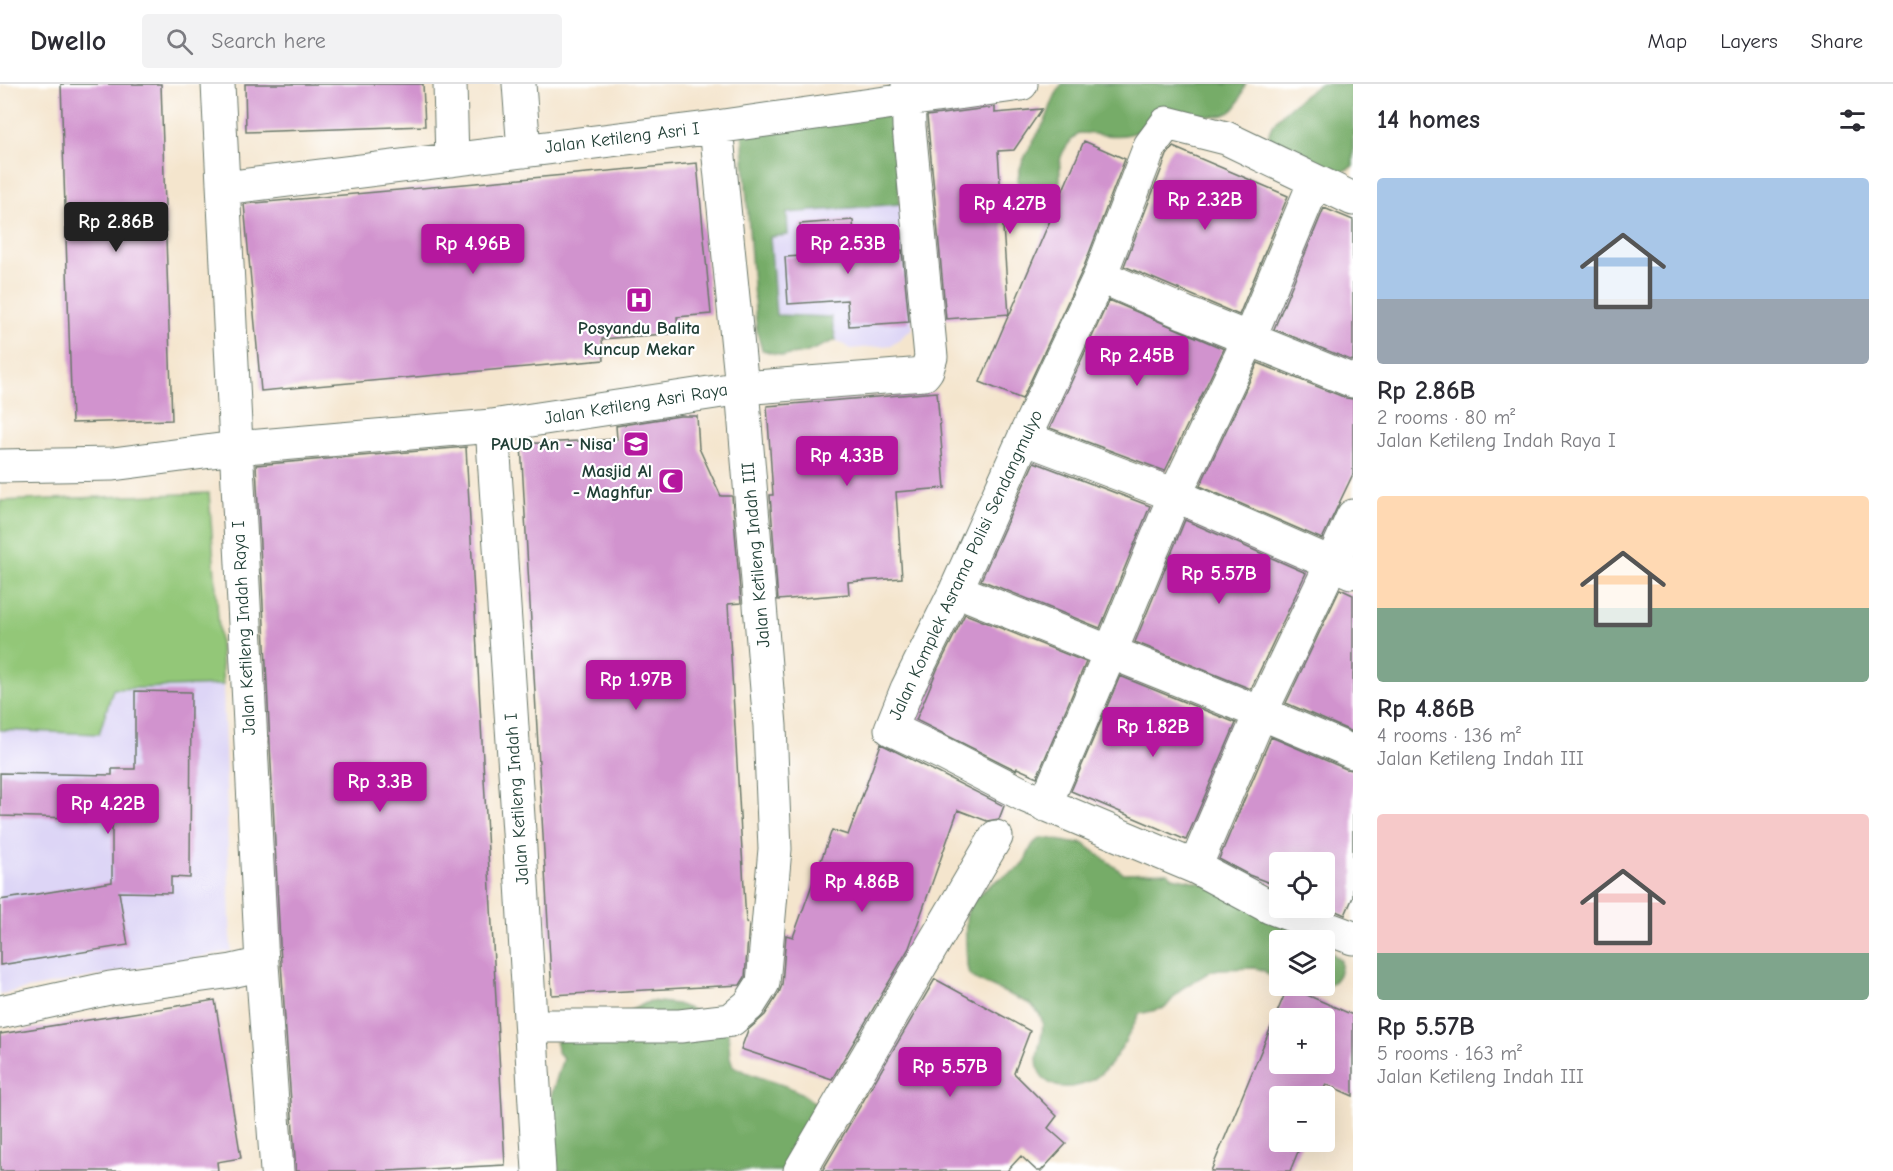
<!DOCTYPE html>
<html lang="en">
<head>
<meta charset="utf-8">
<style>
	body { margin:0; font-family:"Comic Neue",sans-serif; background:#f2f2f3; color:#2b2b33; height:100vh; display:flex; flex-direction:column; font-size:22px; white-space:nowrap }
	* { box-sizing:border-box; margin:0 }
	p { font-size:20px; color:#7c7c81 }
	.icon { flex:none; width:33px; height:33px; fill:none; stroke:currentColor; stroke-width:2; stroke-linecap:round; stroke-linejoin:round }
	.map { position:relative; flex:1; overflow:hidden }
	.drawer { display:flex; flex-direction:column; background:#fff; width:540px }
	.drawer>* { flex:none }
	.tools { position:absolute; left:1269px; top:768px; display:grid; gap:12px }
	.tools a { display:grid; place-items:center; width:66px; height:66px; border-radius:6px; background:#fff; box-shadow:0 6px 24px #0002; font-size:30px }
	.price { position:absolute; translate:-50% -51px; padding:0 14px; border-radius:6px; background:#b5179e; color:#fff; font-size:20px; line-height:39px; filter:drop-shadow(0 2px 3px #0008) }
	.price::after { content:''; position:absolute; left:50%; top:36px; width:18px; height:14px; margin-left:-9px; background:inherit; clip-path:polygon(0 0,100% 0,50% 100%) }
	.price.current { background:#222; color:#fff }
	ul { padding:0; list-style:none }
	li { display:grid; align-content:center; gap:12px; height:318px; padding:0 24px }
	li span { display:grid; place-items:center; height:186px; border-radius:6px; color:#555 }
	li>.icon { margin-inline-start:auto }
	span .icon { width:108px; height:108px; fill:#fffc; stroke-width:1 }
	li b { font-size:26px }
	h2 { display:flex; justify-content:space-between; align-items:center; height:72px; padding:0 24px; font-size:26px }
	header { display:flex; align-items:center; gap:36px; box-sizing:border-box; height:84px; padding:0 30px; background:#fff; border-bottom:2px solid #e1e1e2 }
	header strong { font-size:28px }
	nav { display:flex; gap:33px; margin-inline-start:auto; font-size:21px }
	.search { width:420px; height:54px; background:#f2f2f3; display:flex; align-items:center; gap:15px; box-sizing:border-box; padding:0 21px; border-radius:6px; color:#7c7c81; font-size:22px }
	main { display:flex; flex:1; min-height:0 }
	.map>svg:first-child { display:block }
	.built { fill:#ddd5f6 }
	.green { fill:#93c778; stroke:#598256; stroke-width:1.5 }
	.forest { fill:#76ac68; stroke:#4a744e; stroke-width:1.5 }
	.building { fill:#d193ce; fill-rule:evenodd }
	.lines { fill:none; stroke-linecap:round; stroke-linejoin:round }
	.minor-casing { stroke:#6a786a; stroke-width:35 }
	.minor { stroke:#fff; stroke-width:33 }
	.labels { text-anchor:middle; dominant-baseline:central; stroke-width:4.5; stroke-linejoin:round; paint-order:stroke }
	.street-label { font-size:18px; fill:#1f3d34; stroke:#fff }
	.poi-label { font-size:18px; font-weight:bold; fill:#1f3d34; stroke:#fff; text-anchor:end }
</style>
</head>
<body>
<header>
<strong>Dwello</strong>
<div class="search"><svg class="icon" aria-label="search" viewBox="0 0 24 24"><circle cx="10" cy="10" r="6"/><path d="M15 15l6 6"/></svg>Search here</div>
<nav><a>Map</a><a>Layers</a><a>Share</a></nav>
</header>
<main>
<div class="map">
<svg width="1353" height="1087" viewBox="0 0 1353 1087">
	<rect width="100%" height="100%" fill="#fff"/>
	<filter id="ink" filterUnits="userSpaceOnUse"><feTurbulence type="fractalNoise" baseFrequency=".0167" numOctaves="2"/><feDisplacementMap in="SourceGraphic" scale="12" xChannelSelector="R" yChannelSelector="G"/><feConvolveMatrix kernelMatrix="1 2 1 2 8 2 1 2 1" color-interpolation-filters="sRGB"/></filter>
	<filter id="wash" filterUnits="userSpaceOnUse"><feTurbulence type="fractalNoise" baseFrequency=".008" numOctaves="4" result="noise"/><feDisplacementMap in="SourceGraphic" scale="24" xChannelSelector="R" yChannelSelector="G"/><feGaussianBlur stdDeviation="1.35" result="paint"/><feColorMatrix in="noise" values="0 0 0 0 0 0 0 0 0 0 0 0 0 0 0 0 0 1.4 0 .05"/><feComposite in="paint" operator="in"/></filter>
	<g filter="url(#wash)">
		<rect width="100%" height="100%" fill="#f4e5cd"/>
		<path class="built" d="M 900,120 L 913,244 L 892,261 L 851,265 L 836,256 L 831,233 L 776,231 L 770,153 L 788,150 L 787,129 Z
			M 223,601 L 231,867 L 0,910 L 0,646 L 99,650 L 113,605 Z"/>
		<path class="green" d="M 209,409 L 223,601 L 113,605 L 99,650 L 0,646 L 0,417 Z"/>
		<path class="forest" d="M 1062,0 L 1246,0 C 1242,7 1241,15 1237,21 C 1223,43 1190,25 1170,28 C 1159,29 1148,43 1138,47 C 1120,56 1097,49 1078,49 C 1071,56 1064,64 1061,73 C 1059,80 1060,86 1060,93 C 1061,108 1048,115 1035,120 C 996,103 1035,58 1046,35 C 1051,23 1054,10 1062,0 Z
			M 1320,0 L 1353,0 L 1353,82 L 1338,90 L 1270,60 C 1269,56 1268,51 1270,46 C 1276,31 1307,9 1320,0 Z
			M 893,29 L 900,120 L 787,129 L 788,151 L 770,153 L 776,231 L 831,233 L 836,256 L 805,269 L 783,272 L 762,266 L 757,248 L 754,215 L 742,46 Z
			M 1042,754 C 1056,754 1070,761 1083,759 L 1123,789 L 1167,788 L 1173,793 L 1217,802 L 1314,856 L 1280,856 L 1279,894 L 1270,892 L 1263,886 L 1255,884 L 1219,885 L 1211,887 L 1181,905 L 1165,924 L 1139,930 C 1124,961 1105,1004 1065,1003 C 1053,1003 1044,997 1039,987 C 1030,962 1059,939 1028,919 L 977,896 L 969,890 L 967,882 C 967,867 963,839 968,826 C 972,815 984,806 993,799 C 1002,792 1013,790 1021,782 C 1031,771 1027,760 1042,754 Z
			M 1325,863 L 1341,877 C 1344,897 1321,911 1304,902 L 1324,902 Z
			M 650,917 L 677,920 L 709,932 L 728,948 L 730,973 L 733,982 C 762,999 794,997 818,1023 L 788,1087 L 553,1087 L 550,1016 L 563,974 L 557,967 L 556,958 L 617,933 Z"/>
		<g id="blocks">
			<path class="building" d="M 61,0 L 161,0 L 172,336 L 72,339 Z
				M 245,0 L 423,0 L 425,42 L 246,48 Z
				M 995,23 L 995,29 L 1042,25 L 1014,66 L 998,67 L 1009,232 L 1084,57 L 1125,75 L 1083,185 L 1022,315 L 980,298 L 1009,230 L 946,235 L 928,42 L 927,32 Z
				M 1173,63 L 1288,112 L 1239,231 L 1124,182 L 1167,71 Z
				M 697,79 L 711,230 L 677,233 L 678,249 L 602,255 L 604,276 L 261,307 L 244,120 Z
				M 1324,124 L 1353,136 L 1353,277 L 1274,245 Z
				M 853,136 L 855,169 L 902,166 L 909,238 L 849,242 L 847,216 L 788,220 L 785,173 L 802,172 L 800,140 Z
				M 1109,216 L 1224,265 L 1165,387 L 1050,344 Z
				M 1258,279 L 1346,314 L 1353,315 L 1353,390 L 1322,455 L 1200,402 Z
				M 937,308 L 945,404 L 896,408 L 902,494 L 848,498 L 849,510 L 778,516 L 770,411 L 773,411 L 767,322 Z
				M 680,332 L 697,332 L 699,364 L 721,412 L 732,412 L 741,519 L 728,520 L 746,838 L 749,840 L 745,893 L 740,901 L 552,911 L 521,360 L 617,355 L 616,342 Z
				M 466,363 L 505,1081 L 388,1087 L 296,1087 L 281,879 L 256,381 Z
				M 1034,378 L 1150,422 L 1100,544 L 981,496 Z
				M 1185,436 L 1306,489 L 1251,605 L 1135,558 Z
				M 1340,505 L 1353,511 L 1353,648 L 1286,619 Z
				M 965,530 L 1086,578 L 1037,693 L 1017,684 L 1016,686 L 916,636 L 937,586 Z
				M 1120,592 L 1236,639 L 1186,756 L 1071,707 Z
				M 135,607 L 191,608 L 190,794 L 171,793 L 171,809 L 119,808 L 128,861 L 0,881 L 0,816 L 112,798 L 112,735 L 0,732 L 0,689 L 112,691 L 112,685 L 135,685 Z
				M 1271,653 L 1346,685 L 1353,686 L 1353,813 L 1345,831 L 1324,822 L 1324,778 L 1280,778 L 1280,803 L 1249,791 L 1219,775 Z
				M 881,660 L 1004,722 L 999,735 L 987,737 L 958,726 L 909,864 L 832,995 L 741,965 L 748,946 L 765,931 L 779,909 L 782,901 L 786,851 L 793,853 L 832,746 L 848,751 Z
				M 935,895 L 1030,947 L 1014,989 L 1057,1032 L 1048,1044 L 1066,1060 L 1041,1087 L 1037,1087 L 1021,1072 L 1007,1087 L 822,1087 Z
				M 1286,907 L 1298,907 L 1353,931 L 1353,1012 L 1326,1000 L 1321,1012 L 1280,1012 L 1280,1058 L 1302,1058 L 1290,1087 L 1211,1087 ZM 1280,934 L 1324,934 L 1324,980 L 1280,980 Z
				M 215,916 L 241,1074 L 217,1078 L 218,1087 L 0,1087 L 0,950 Z"/>
		</g>
	</g>
	<g filter="url(#ink)">
		<use href="#blocks" fill-opacity="0" stroke="#6a786a" stroke-width="1.5"/>
		<g class="lines">
			<defs>
				<path id="minor" d="M 218,0 L 262,880 L 277,1087
					M 450,0 L 452,76
					M 519,0 L 524,67
					M 224,104 L 716,43 L 1021,0
					M 1353,115 L 1226,54 L 1167,39 L 1150,62 L 1100,192 L 1024,354 L 956,506 L 907,605 L 891,645 L 944,670 L 1026,712 L 1195,783 L 1270,823 L 1353,854
					M 1100,192 L 1185,229 L 1353,297
					M 492,342 L 519,748 L 539,1087
					M 1024,354 L 1175,411 L 1351,488
					M 0,382 L 113,380 L 235,364 L 492,342 L 742,304 L 924,290 L 927,286 L 931,273 L 909,43 L 908,0
					M 956,506 C 1088,560 1222,611 1353,668
					M 1045,721 L 1110,569 L 1175,411 L 1249,255 L 1315,97
					M 1195,783 L 1261,628 L 1332,479 L 1353,432
					M 0,928 L 110,904 L 232,887 L 262,880
					M 531,942 L 680,942 L 731,936 L 749,921 L 763,899 L 775,765 L 770,642 L 742,304 L 716,43
					M 800,1087 L 996,753"/>
			</defs>
			<use href="#minor" class="minor-casing"/>
			<use href="#minor" class="minor"/>
		</g>
	</g>
	<defs>
		<symbol id="hospital-square" viewBox="-11 -11 22 22"><rect x="-9" y="-9" width="18" height="18" rx="4" fill="#b5179e" stroke="#fff"/><path d="M-5-5h3v3.5h4V-5h3V5h-3V1.5h-4V5h-3Z" fill="#fff"/></symbol>
		<symbol id="school-square" viewBox="-11 -11 22 22"><rect x="-9" y="-9" width="18" height="18" rx="4" fill="#b5179e" stroke="#fff"/><path d="M0-5L7-2L0 1L-7-2ZM-4 1L0 2.5L4 1V4Q0 6-4 4Z" fill="#fff"/></symbol>
		<symbol id="mosque-square" viewBox="-11 -11 22 22"><rect x="-9" y="-9" width="18" height="18" rx="4" fill="#b5179e" stroke="#fff"/><path d="M3.5-4.9A6 6 0 1 0 3.5 4.9A5 5 0 1 1 3.5-4.9Z" fill="#fff"/></symbol>
	</defs>
	<g fill-rule="evenodd">
		<use href="#hospital-square" x="624" y="201" width="30" height="30"/>
		<use href="#school-square" x="621" y="345" width="30" height="30"/>
		<use href="#mosque-square" x="656" y="382" width="30" height="30"/>
	</g>
	<g class="labels">
		<g class="street-label">
			<text transform="translate(622 54) rotate(-7)">Jalan Ketileng Asri I</text>
			<text transform="translate(636 320) rotate(-9)">Jalan Ketileng Asri Raya</text>
			<text transform="translate(756 471) rotate(-95)">Jalan Ketileng Indah III</text>
			<text transform="translate(966 481) rotate(-65)">Jalan Komplek Asrama Polisi Sendangmulyo</text>
			<text transform="translate(244 544) rotate(-93)">Jalan Ketileng Indah Raya I</text>
			<text transform="translate(517 715) rotate(-94)">Jalan Ketileng Indah I</text>
		</g>
		<g class="poi-label">
			<text x="639" y="244" text-anchor="middle">Posyandu Balita<tspan x="639" dy="21">Kuncup Mekar</tspan></text>
			<text x="616" y="360">PAUD An - Nisa'</text>
			<text x="652" y="387">Masjid Al<tspan x="652" dy="21">- Maghfur</tspan></text>
		</g>
	</g>
</svg>
<div class="tools">
<a><svg class="icon" aria-label="locate" viewBox="0 0 24 24"><circle cx="12" cy="12" r="6"/><path d="M12 2v4M12 18v4M2 12h4M18 12h4"/></svg></a>
<a><svg class="icon" aria-label="layers" viewBox="0 0 24 24"><path d="M12 4l9 5-9 5-9-5zM3 14l9 5 9-5"/></svg></a>
<a>+</a>
<a>−</a>
</div>
<b class="price" style="left:1205px;top:147px">Rp 2.32B</b>
<b class="price" style="left:1010px;top:151px">Rp 4.27B</b>
<b class="price current" style="left:116px;top:169px">Rp 2.86B</b>
<b class="price" style="left:473px;top:191px">Rp 4.96B</b>
<b class="price" style="left:848px;top:191px">Rp 2.53B</b>
<b class="price" style="left:1137px;top:303px">Rp 2.45B</b>
<b class="price" style="left:847px;top:403px">Rp 4.33B</b>
<b class="price" style="left:1219px;top:521px">Rp 5.57B</b>
<b class="price" style="left:636px;top:627px">Rp 1.97B</b>
<b class="price" style="left:1153px;top:674px">Rp 1.82B</b>
<b class="price" style="left:380px;top:729px">Rp 3.3B</b>
<b class="price" style="left:108px;top:751px">Rp 4.22B</b>
<b class="price" style="left:862px;top:829px">Rp 4.86B</b>
<b class="price" style="left:950px;top:1014px">Rp 5.57B</b>
</div>
<section class="drawer">
<h2>14 homes<svg class="icon" aria-label="filters" viewBox="0 0 24 24"><path d="M4 7h16M4 17h16"/><circle cx="9" cy="7" r="2"/><circle cx="15" cy="17" r="2"/></svg></h2>
<ul>
<li><span style="background:linear-gradient(#a9c7e8 65%,#9aa5b1 0)"><svg class="icon" aria-label="home" viewBox="0 0 24 24"><path d="M3 11l9-7 9 7M6 9v11h12V9"/></svg></span><div><b>Rp 2.86B</b><p>2 rooms · 80 m²</p><p>Jalan Ketileng Indah Raya I</p></div></li>
<li><span style="background:linear-gradient(#ffd9b3 60%,#7fa58c 0)"><svg class="icon" aria-label="home" viewBox="0 0 24 24"><path d="M3 11l9-7 9 7M6 9v11h12V9"/></svg></span><div><b>Rp 4.86B</b><p>4 rooms · 136 m²</p><p>Jalan Ketileng Indah III</p></div></li>
<li><span style="background:linear-gradient(#f6c9c9 75%,#7fa58c 0)"><svg class="icon" aria-label="home" viewBox="0 0 24 24"><path d="M3 11l9-7 9 7M6 9v11h12V9"/></svg></span><div><b>Rp 5.57B</b><p>5 rooms · 163 m²</p><p>Jalan Ketileng Indah III</p></div></li>
</ul>
</section>
</main>
</body>
</html>
